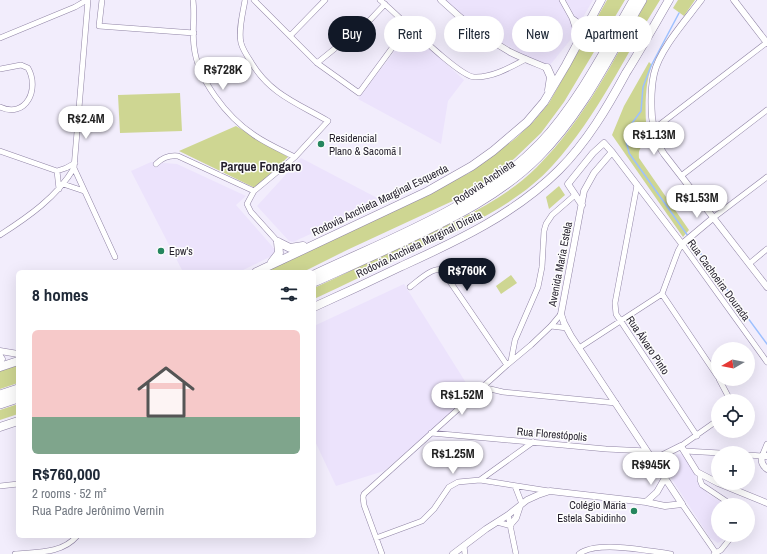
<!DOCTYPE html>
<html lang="en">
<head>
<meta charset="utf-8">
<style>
	body { margin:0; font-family:"Archivo Narrow",sans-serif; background:#f6f6f7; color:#1f2937; height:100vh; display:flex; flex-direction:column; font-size:15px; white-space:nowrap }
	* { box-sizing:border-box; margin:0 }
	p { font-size:13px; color:#747a83 }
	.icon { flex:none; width:22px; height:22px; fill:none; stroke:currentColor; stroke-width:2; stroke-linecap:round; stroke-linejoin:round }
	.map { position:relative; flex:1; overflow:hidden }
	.panel { position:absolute; left:16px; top:270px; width:300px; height:268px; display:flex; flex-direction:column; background:#fff; border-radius:6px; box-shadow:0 4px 16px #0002 }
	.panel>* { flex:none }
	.top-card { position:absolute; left:328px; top:16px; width:379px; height:36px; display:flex; gap:8px }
	.needle { width:26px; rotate:261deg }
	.fabs { position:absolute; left:711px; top:342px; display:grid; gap:8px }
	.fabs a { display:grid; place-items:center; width:44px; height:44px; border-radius:50%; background:#fff; box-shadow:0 4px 16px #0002; font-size:20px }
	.price { position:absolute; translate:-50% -34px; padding:0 9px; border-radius:14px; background:#fff; color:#222; font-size:13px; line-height:26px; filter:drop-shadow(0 1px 2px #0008) }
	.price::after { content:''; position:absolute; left:50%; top:24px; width:12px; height:9px; margin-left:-6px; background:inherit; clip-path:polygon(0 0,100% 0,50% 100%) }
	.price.selected { background:#111827; color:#fff }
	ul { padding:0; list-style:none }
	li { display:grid; align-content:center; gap:8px; height:212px; padding:0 16px }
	li span { display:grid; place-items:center; height:124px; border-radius:6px; color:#555 }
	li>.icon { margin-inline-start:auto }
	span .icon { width:72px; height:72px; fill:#fffc; stroke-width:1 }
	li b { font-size:17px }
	h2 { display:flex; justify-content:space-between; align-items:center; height:48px; padding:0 16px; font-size:17px }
	.tag { padding:0 14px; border-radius:18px; background:#fff; box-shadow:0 4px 16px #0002; font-size:14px; line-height:36px }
	.tag.selected { background:#111827; color:#fff }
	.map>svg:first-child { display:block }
	.built { fill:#ece3fc }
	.green { fill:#ced692 }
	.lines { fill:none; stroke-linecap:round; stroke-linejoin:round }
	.stream { stroke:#9dc0fe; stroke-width:1.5 }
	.minor-casing { stroke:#9084a5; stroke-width:6 }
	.tertiary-casing { stroke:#9084a5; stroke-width:7 }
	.trunk-casing { stroke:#9084a5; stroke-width:9 }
	.motorway-casing { stroke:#9084a5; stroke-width:10 }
	.minor { stroke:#fff; stroke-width:5 }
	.tertiary { stroke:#fff; stroke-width:6 }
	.trunk { stroke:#fff; stroke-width:8 }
	.motorway { stroke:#fff; stroke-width:9 }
	.poi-dot { fill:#25865e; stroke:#fdfdfd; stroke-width:1.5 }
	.labels { text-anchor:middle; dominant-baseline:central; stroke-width:3; stroke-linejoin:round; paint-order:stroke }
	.poi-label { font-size:11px; fill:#231e2b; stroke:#fdfdfd; text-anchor:start }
	.street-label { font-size:11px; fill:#231e2b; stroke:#fdfdfd }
	.quarter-label { font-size:13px; font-weight:bold; fill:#231e2b; stroke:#fdfdfd }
</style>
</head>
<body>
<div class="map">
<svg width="767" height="554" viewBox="0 0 767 554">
	<rect width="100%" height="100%" fill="#f2edfc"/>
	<path class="built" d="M 445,0 L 559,0 L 576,33 L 550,65 L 542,65 L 469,24 Z
		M 566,0 L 593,0 L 579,24 Z
		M 410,31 L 464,80 L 448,101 L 441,144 L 358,99 Z
		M 301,158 L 383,201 L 293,242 L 289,241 L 257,206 Z
		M 151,162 L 177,164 L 246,196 L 236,205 L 278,253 L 239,272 L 183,272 L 131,171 Z
		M 404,284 L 473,394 L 384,471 L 336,486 L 314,439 L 314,326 Z
		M 678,454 L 684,454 L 696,474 L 697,481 L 708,494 L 727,505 L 718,505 L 718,535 L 730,535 L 718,543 L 710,538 L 662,464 Z"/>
	<path class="green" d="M 607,0 L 625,0 L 564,102 L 541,133 L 515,158 L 488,180 L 457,199 L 347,250 L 303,272 L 264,272 L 469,173 L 516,138 L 534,121 L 549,103 Z
		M 647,0 L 660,0 C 625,55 598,116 553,165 C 518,204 465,227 418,249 C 383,266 349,283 314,299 L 314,288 C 345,274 376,258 407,244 C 453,222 501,203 537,167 C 585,119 615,58 647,0 Z
		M 678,0 L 695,0 L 684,16 L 673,8 Z
		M 649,62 L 652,65 C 644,84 644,122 649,142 C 641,147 638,148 639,158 L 689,230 L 683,237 L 612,135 L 624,106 Z
		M 180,93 L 182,131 L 120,133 L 118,95 Z
		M 236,126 L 288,157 L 255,188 L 179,151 Z
		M 559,186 L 565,195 L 549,209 L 546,197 Z
		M 511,275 L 517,283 L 501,294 L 496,286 Z
		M 18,365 L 18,383 L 0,389 L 0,371 Z
		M 18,404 L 18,414 L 0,420 L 0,410 Z"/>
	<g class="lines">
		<path class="stream" d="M 679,13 L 651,66 L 643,87 L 641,111 L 630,126 L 625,137 L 629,153 L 688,236
			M 690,239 L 767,344"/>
		<defs>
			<path id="minor" d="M 102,0 L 99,26 L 194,33
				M 193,0 C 195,15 192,31 194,46 C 197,79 227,117 254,135 C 267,144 281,150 295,157
				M 245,0 C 243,13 238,30 241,43 C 243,50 247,56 251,62 C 270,94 297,103 328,121 L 295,157 L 254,191 L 247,204 L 251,212 L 278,242
				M 254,0 L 317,63 L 359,93 L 409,25
				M 380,0 C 397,14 458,76 474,77 C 492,78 511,67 526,59
				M 562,0 L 572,18 L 579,40
				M 572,18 L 586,28
				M 290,36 L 325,0
				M 0,38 L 75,7 L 87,0
				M 317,63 L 370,20 L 385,4
				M 0,69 L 21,65 L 28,68 C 40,89 26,119 0,107
				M 654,129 L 766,43
				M 0,151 L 57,171 L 66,168 L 75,163
				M 156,164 C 162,158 169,155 178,156 L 254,191
				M 74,168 L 115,257
				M 57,171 L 59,189
				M 681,176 L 767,110
				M 63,184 L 84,191
				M 637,185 L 615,303 L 616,314 L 697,436
				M 713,218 L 767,177
				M 0,235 C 28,217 57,197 74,168 L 88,0
				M 749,264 L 767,249
				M 445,273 L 462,262
				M 410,287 C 418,281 432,267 442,270 L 507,365
				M 662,294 L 718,377
				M 551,326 L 567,328
				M 579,348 L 662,294 L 678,251 L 682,244 L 767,362
				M 511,361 L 515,340 L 538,287 L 542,267 L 544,231 L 546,224 L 552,215 L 575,195
				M 719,379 L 728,396 L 729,401
				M 482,387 L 503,392 L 616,403
				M 431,433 L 606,449 L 647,451
				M 681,446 L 718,420
				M 685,451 L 720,453
				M 748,455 L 762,456 L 767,444
				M 700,475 L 700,480 L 702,485 L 732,505
				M 480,480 L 533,442
				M 0,486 L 18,484
				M 515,486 L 522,504
				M 682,504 L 716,553
				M 508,515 L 516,554
				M 497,522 L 511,526
				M 376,538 L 422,521 L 434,509 L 449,487 L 458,482 L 480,480 L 549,491
				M 464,546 L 465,554
				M 15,554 C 36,552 62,554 77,536
				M 382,554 L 364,505 L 363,497 L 364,494 L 507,365 L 531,345 L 551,326 L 561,314
				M 579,554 C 597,540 649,551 671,554
				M 714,554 L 721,550 L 733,535"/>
			<path id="tertiary" d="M 441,0 C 462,20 485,38 510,52 C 522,58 535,63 547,68
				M 701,0 C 686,20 659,50 654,74 C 651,88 651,103 652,117 C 654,131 656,143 664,154 L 767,287
				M 734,0 L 767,43
				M 582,205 L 568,184 L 593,153 L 604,143 L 612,152 L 682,244 L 713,218
				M 0,351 L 18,354
				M 0,356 L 2,359 L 0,363
				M 767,456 L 762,456 C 761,462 762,465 767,469
				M 653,460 L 681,446 L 697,472 L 718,483
				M 718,483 L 767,503
				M 646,502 L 657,492 L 665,478
				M 510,525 L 516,518 L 520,506
				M 453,554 L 486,529 L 508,515 L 527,500 L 538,495 L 550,491 L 646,502 L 665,506 L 682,504 L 571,336 L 564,323 L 561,314 L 584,191 L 594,173 L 612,152"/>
			<path id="trunk" d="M 547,68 L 551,77 L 549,90
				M 278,242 L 290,248 L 303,246
				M 272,262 L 279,253 L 278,242
				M 256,272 L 428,191 L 472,166 L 493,151 L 527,122 L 544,102 L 566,65 L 601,0
				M 314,307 C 343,294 373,280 402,266 C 457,241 515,214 559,170 C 587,142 607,108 626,73 C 641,49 655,24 669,0
				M 0,367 L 18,361
				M 0,427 L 18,421"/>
			<path id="motorway" d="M 314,275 C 392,238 479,207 540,144 C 578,104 607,47 634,0
				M 314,282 C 345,268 377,254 408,239 C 454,217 501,194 538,157 C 583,112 610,54 642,0
				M 0,395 L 18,389
				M 0,404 L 18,398"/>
		</defs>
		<use href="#minor" class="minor-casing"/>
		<use href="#tertiary" class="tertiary-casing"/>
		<use href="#trunk" class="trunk-casing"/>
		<use href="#motorway" class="motorway-casing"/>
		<use href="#minor" class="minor"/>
		<use href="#tertiary" class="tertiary"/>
		<use href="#trunk" class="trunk"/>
		<use href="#motorway" class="motorway"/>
	</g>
	<g class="poi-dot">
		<circle cx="321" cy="144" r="4"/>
		<circle cx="161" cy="251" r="4"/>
		<circle cx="634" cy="511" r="4"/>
	</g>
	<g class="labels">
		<g class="poi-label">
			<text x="329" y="138">Residencial<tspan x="329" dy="13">Plano &amp; Sacomã I</tspan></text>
			<text x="169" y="251">Epw's</text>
			<text x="626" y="505" text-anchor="end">Colégio Maria<tspan x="626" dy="13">Estela Sabidinho</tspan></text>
		</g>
		<g class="street-label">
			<text transform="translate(484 182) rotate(-34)">Rodovia Anchieta</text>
			<text transform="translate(380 200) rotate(-26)">Rodovia Anchieta Marginal Esquerda</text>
			<text transform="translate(419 244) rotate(-26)">Rodovia Anchieta Marginal Direita</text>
			<text transform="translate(560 264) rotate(-79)">Avenida Maria Estela</text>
			<text transform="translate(719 280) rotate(54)">Rua Cachoeira Dourada</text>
			<text transform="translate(648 345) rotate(56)">Rua Álvaro Pinto</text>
			<text transform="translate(552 434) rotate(5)">Rua Florestópolis</text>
		</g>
		<g class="quarter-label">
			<text x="261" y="166">Parque Fongaro</text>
		</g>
	</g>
</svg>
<div class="fabs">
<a><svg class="needle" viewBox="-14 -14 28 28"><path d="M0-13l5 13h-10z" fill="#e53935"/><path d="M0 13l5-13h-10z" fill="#747a83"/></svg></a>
<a><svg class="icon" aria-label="locate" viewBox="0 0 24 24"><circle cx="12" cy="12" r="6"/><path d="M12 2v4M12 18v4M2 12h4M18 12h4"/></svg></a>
<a>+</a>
<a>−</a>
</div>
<b class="price" style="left:223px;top:91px">R$728K</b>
<b class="price" style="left:86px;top:140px">R$2.4M</b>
<b class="price" style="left:654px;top:156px">R$1.13M</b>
<b class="price" style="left:697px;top:219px">R$1.53M</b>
<b class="price selected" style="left:467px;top:292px">R$760K</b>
<b class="price" style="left:462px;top:416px">R$1.52M</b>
<b class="price" style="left:453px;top:475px">R$1.25M</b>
<b class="price" style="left:651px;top:486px">R$945K</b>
<div class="top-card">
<a class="tag selected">Buy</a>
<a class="tag">Rent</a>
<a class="tag">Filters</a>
<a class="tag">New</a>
<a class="tag">Apartment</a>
</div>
<section class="panel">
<h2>8 homes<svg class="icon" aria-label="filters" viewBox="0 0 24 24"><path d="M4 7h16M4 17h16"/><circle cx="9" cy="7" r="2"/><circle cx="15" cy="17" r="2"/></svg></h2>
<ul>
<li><span style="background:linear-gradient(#f6c9c9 70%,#7fa58c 0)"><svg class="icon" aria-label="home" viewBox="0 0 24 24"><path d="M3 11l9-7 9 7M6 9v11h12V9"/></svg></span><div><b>R$760,000</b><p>2 rooms · 52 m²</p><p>Rua Padre Jerônimo Vernin</p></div></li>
</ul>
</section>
</div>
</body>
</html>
